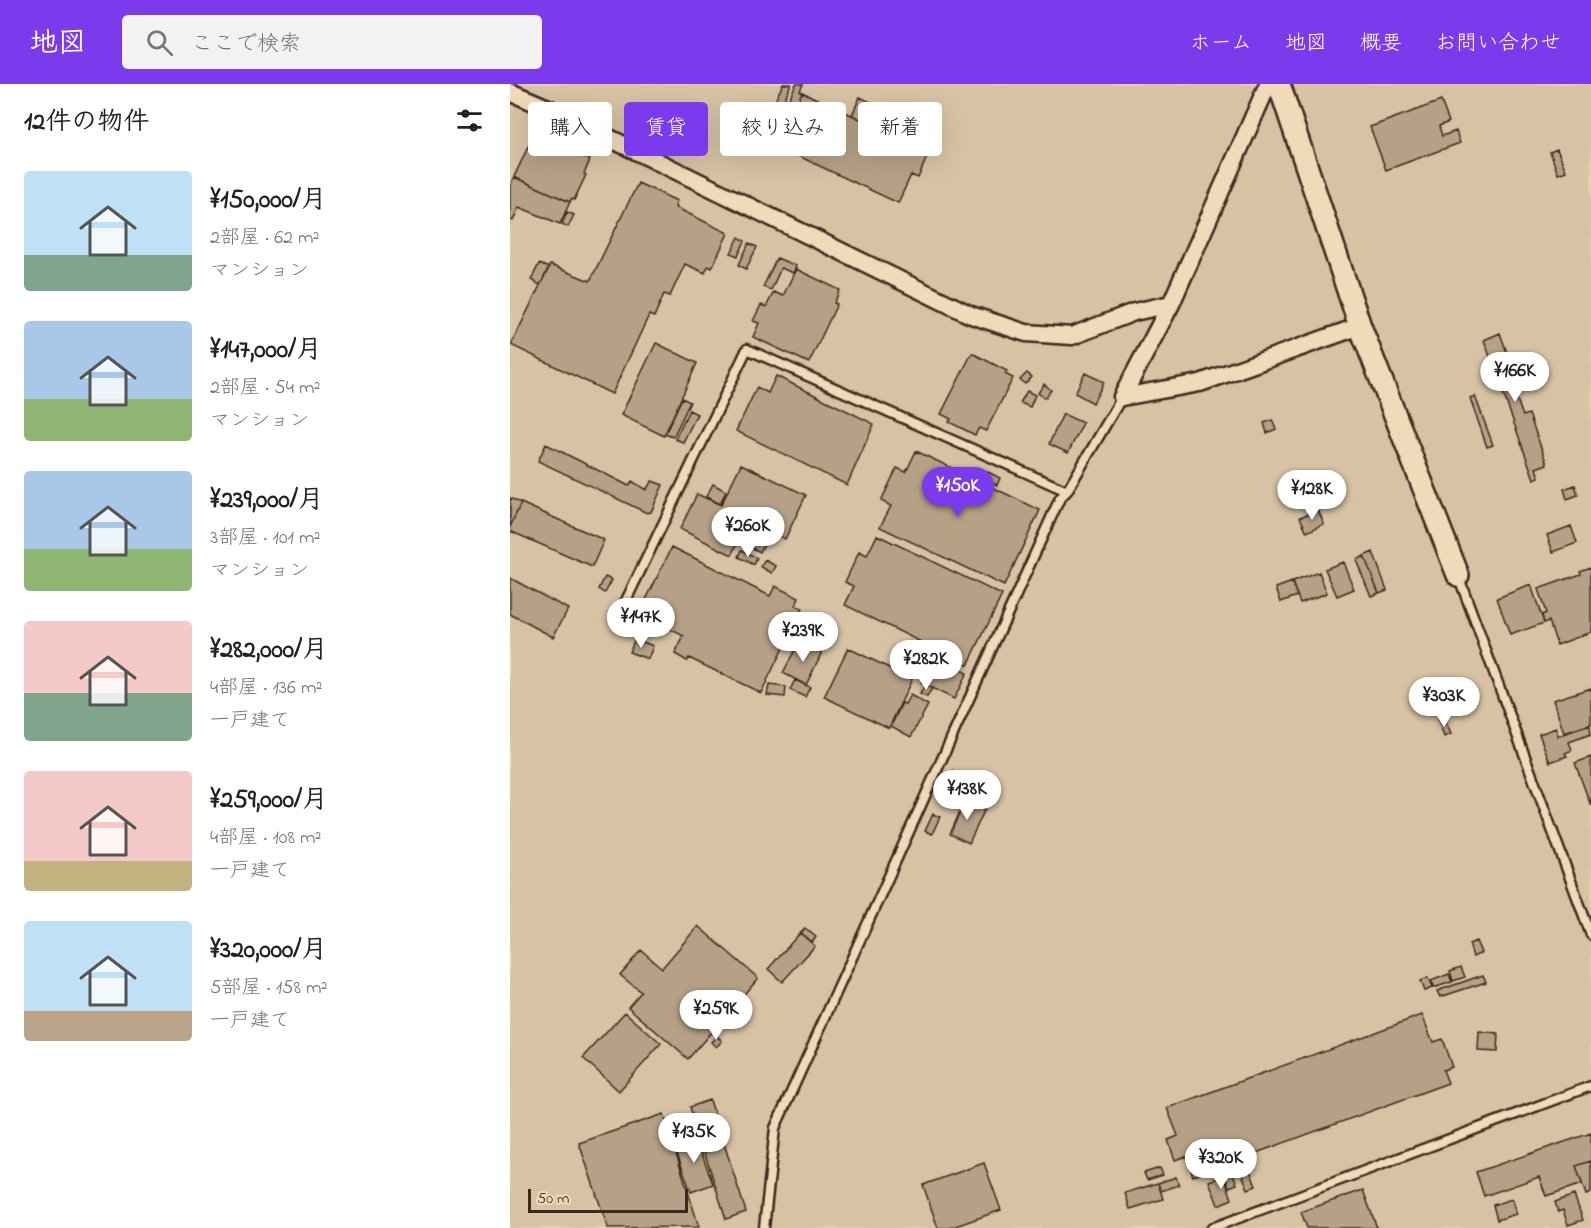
<!DOCTYPE html>
<html lang="ja">
<head>
<meta charset="utf-8">
<style>
	body { margin:0; font-family:"Indie Flower","Klee One",sans-serif; background:#f2f2f2; color:#222; height:100vh; display:flex; flex-direction:column; font-size:22px; white-space:nowrap }
	* { box-sizing:border-box; margin:0 }
	p { font-size:20px; color:#767676 }
	.icon { flex:none; width:33px; height:33px; fill:none; stroke:currentColor; stroke-width:2; stroke-linecap:round; stroke-linejoin:round }
	.map { position:relative; flex:1; overflow:hidden }
	.side { display:flex; flex-direction:column; background:#fff; width:510px }
	.side>* { flex:none }
	.banner { position:absolute; left:18px; top:18px; width:570px; height:54px; display:flex; gap:12px }
	.scale { position:absolute; left:18px; bottom:15px; width:160px; box-sizing:border-box; padding-left:6px; border:3px solid #3b2a1e; border-top:0; font-size:16px; line-height:21px; white-space:nowrap; color:#3b2a1e; -webkit-text-stroke:4px #f0dab9; paint-order:stroke }
	.price { position:absolute; translate:-50% -51px; padding:0 14px; border-radius:21px; background:#fff; color:#222; font-size:20px; line-height:39px; filter:drop-shadow(0 2px 3px #0008) }
	.price::after { content:''; position:absolute; left:50%; top:36px; width:18px; height:14px; margin-left:-9px; background:inherit; clip-path:polygon(0 0,100% 0,50% 100%) }
	.price.current { background:#7c3aed; color:#fff }
	ul { padding:0; list-style:none }
	li { display:flex; align-items:center; gap:18px; height:150px; padding:0 24px }
	li span { display:grid; place-items:center; flex:none; width:168px; height:120px; border-radius:6px; color:#555 }
	li>.icon { margin-inline-start:auto }
	span .icon { width:72px; height:72px; fill:#fffc; stroke-width:1 }
	li b { font-size:26px }
	h2 { display:flex; justify-content:space-between; align-items:center; height:72px; padding:0 24px; font-size:26px }
	.pill { padding:0 21px; border-radius:6px; background:#fff; box-shadow:0 6px 24px #0002; font-size:21px; line-height:54px }
	.pill.current { background:#7c3aed; color:#fff }
	header { display:flex; align-items:center; gap:36px; box-sizing:border-box; height:84px; padding:0 30px; background:#7c3aed; color:#fff }
	header strong { font-size:28px }
	nav { display:flex; gap:33px; margin-inline-start:auto; font-size:21px }
	.search { width:420px; height:54px; background:#f2f2f2; display:flex; align-items:center; gap:15px; box-sizing:border-box; padding:0 21px; border-radius:6px; color:#767676; font-size:22px }
	main { display:flex; flex:1; min-height:0 }
	.map>svg:first-child { display:block }
	.built { fill:#d7c2a4 }
	.building { fill:#b6a187; stroke:#3b2a1e; stroke-width:1.5 }
	.lines { fill:none; stroke-linecap:round; stroke-linejoin:round }
	.service-casing { stroke:#3b2a1e; stroke-width:13 }
	.minor-casing { stroke:#3b2a1e; stroke-width:21 }
	.tertiary-casing { stroke:#3b2a1e; stroke-width:26 }
	.service { stroke:#f0dab9; stroke-width:8 }
	.minor { stroke:#f0dab9; stroke-width:16 }
	.tertiary { stroke:#f0dab9; stroke-width:21 }
</style>
</head>
<body>
<header>
<strong>地図</strong>
<div class="search"><svg class="icon" aria-label="search" viewBox="0 0 24 24"><circle cx="10" cy="10" r="6"/><path d="M15 15l6 6"/></svg>ここで検索</div>
<nav><a>ホーム</a><a>地図</a><a>概要</a><a>お問い合わせ</a></nav>
</header>
<main>
<section class="side">
<h2>12件の物件<svg class="icon" aria-label="filters" viewBox="0 0 24 24"><path d="M4 7h16M4 17h16"/><circle cx="9" cy="7" r="2"/><circle cx="15" cy="17" r="2"/></svg></h2>
<ul>
<li><span style="background:linear-gradient(#bfe0f5 70%,#7fa58c 0)"><svg class="icon" aria-label="home" viewBox="0 0 24 24"><path d="M3 11l9-7 9 7M6 9v11h12V9"/></svg></span><div><b>¥150,000/月</b><p>2部屋 · 62 m²</p><p>マンション</p></div></li>
<li><span style="background:linear-gradient(#a9c7e8 65%,#8fb573 0)"><svg class="icon" aria-label="home" viewBox="0 0 24 24"><path d="M3 11l9-7 9 7M6 9v11h12V9"/></svg></span><div><b>¥147,000/月</b><p>2部屋 · 54 m²</p><p>マンション</p></div></li>
<li><span style="background:linear-gradient(#a9c7e8 65%,#8fb573 0)"><svg class="icon" aria-label="home" viewBox="0 0 24 24"><path d="M3 11l9-7 9 7M6 9v11h12V9"/></svg></span><div><b>¥239,000/月</b><p>3部屋 · 101 m²</p><p>マンション</p></div></li>
<li><span style="background:linear-gradient(#f6c9c9 60%,#7fa58c 0)"><svg class="icon" aria-label="home" viewBox="0 0 24 24"><path d="M3 11l9-7 9 7M6 9v11h12V9"/></svg></span><div><b>¥282,000/月</b><p>4部屋 · 136 m²</p><p>一戸建て</p></div></li>
<li><span style="background:linear-gradient(#f6c9c9 75%,#c2b280 0)"><svg class="icon" aria-label="home" viewBox="0 0 24 24"><path d="M3 11l9-7 9 7M6 9v11h12V9"/></svg></span><div><b>¥259,000/月</b><p>4部屋 · 108 m²</p><p>一戸建て</p></div></li>
<li><span style="background:linear-gradient(#bfe0f5 75%,#b9a48a 0)"><svg class="icon" aria-label="home" viewBox="0 0 24 24"><path d="M3 11l9-7 9 7M6 9v11h12V9"/></svg></span><div><b>¥320,000/月</b><p>5部屋 · 158 m²</p><p>一戸建て</p></div></li>
</ul>
</section>
<div class="map">
<svg width="1081" height="1144" viewBox="0 0 1081 1144">
	<rect width="100%" height="100%" fill="#e5d0b0"/>
	<filter id="ink" filterUnits="userSpaceOnUse"><feTurbulence type="fractalNoise" baseFrequency=".0167" numOctaves="2"/><feDisplacementMap in="SourceGraphic" scale="12" xChannelSelector="R" yChannelSelector="G"/><feConvolveMatrix kernelMatrix="1 2 1 2 8 2 1 2 1" color-interpolation-filters="sRGB"/></filter>
	<g filter="url(#ink)">
		<path class="built" d="M 0,0 L 1081,0 L 1081,1144 L 0,1144 Z"/>
		<path class="building" d="M 273,0 L 281,0 L 269,26 L 262,23 Z
			M 286,0 L 293,0 L 290,7 L 292,8 L 281,32 L 273,28 Z
			M 292,8 L 413,64 L 410,71 L 417,73 L 408,94 L 401,91 L 388,119 L 267,62 Z
			M 350,13 L 371,23 L 362,41 L 342,31 Z
			M 931,17 L 939,38 L 929,42 L 932,52 L 946,47 L 950,59 L 876,86 L 860,43 Z
			M 188,23 L 195,27 L 194,28 L 196,30 L 191,41 L 188,39 L 187,41 L 181,38 Z
			M 259,27 L 270,33 L 263,49 L 251,43 Z
			M 253,45 L 262,50 L 256,61 L 247,57 Z
			M 24,50 L 80,76 L 74,90 L 76,91 L 64,116 L 61,115 L 60,118 L 4,93 Z
			M 1047,65 L 1056,87 L 1048,90 L 1040,68 Z
			M 4,93 L 60,118 L 50,140 L 9,123 L 3,137 L 0,135 L 0,102 Z
			M 128,99 L 167,117 L 165,123 L 218,149 L 202,184 L 198,182 L 195,189 L 175,180 L 160,212 L 154,210 L 144,233 L 139,231 L 102,310 L 1,261 L 40,181 L 80,197 Z
			M 57,128 L 64,131 L 58,143 L 52,140 Z
			M 229,153 L 235,157 L 228,172 L 221,169 Z
			M 239,159 L 247,163 L 236,185 L 229,181 Z
			M 267,174 L 286,182 L 283,189 L 271,184 L 261,206 L 253,203 Z
			M 29,180 L 39,184 L 30,201 L 21,196 Z
			M 286,185 L 330,206 L 324,219 L 327,220 L 299,279 L 243,253 L 249,239 L 243,237 L 251,221 L 256,223 L 264,208 L 273,212 Z
			M 990,249 L 1011,308 L 1005,310 L 1013,332 L 1019,330 L 1037,380 L 1026,384 L 1029,393 L 1024,395 L 974,256 Z
			M 146,259 L 187,279 L 154,352 L 111,331 Z
			M 462,269 L 497,287 L 495,290 L 503,294 L 476,347 L 469,344 L 465,351 L 439,338 L 441,335 L 431,330 Z
			M 517,289 L 522,293 L 515,300 L 510,296 Z
			M 575,289 L 594,298 L 583,319 L 565,309 Z
			M 266,292 L 364,340 L 337,401 L 226,347 L 247,303 L 258,309 Z
			M 534,300 L 541,306 L 535,314 L 528,309 Z
			M 517,307 L 525,311 L 520,323 L 510,319 Z
			M 965,312 L 983,361 L 977,363 L 960,314 Z
			M 172,314 L 180,318 L 163,353 L 155,350 Z
			M 179,326 L 187,330 L 173,358 L 165,355 Z
			M 553,330 L 573,339 L 558,369 L 539,360 Z
			M 762,336 L 766,345 L 757,349 L 754,339 Z
			M 36,360 L 119,402 L 122,397 L 136,406 L 142,397 L 153,401 L 141,428 L 137,429 L 28,377 Z
			M 406,367 L 530,426 L 494,502 L 370,443 L 381,422 L 371,417 L 387,384 L 396,388 Z
			M 231,380 L 296,411 L 275,455 L 260,448 L 250,468 L 229,457 L 222,471 L 170,445 L 187,410 L 211,421 Z
			M 478,388 L 490,394 L 487,401 L 475,395 Z
			M 203,400 L 216,407 L 210,420 L 196,413 Z
			M 1065,401 L 1068,411 L 1057,415 L 1054,405 Z
			M 0,414 L 11,419 L 0,443 Z
			M 11,419 L 94,456 L 82,483 L 0,447 L 0,443 Z
			M 808,426 L 814,440 L 797,448 L 790,433 Z
			M 1061,442 L 1067,459 L 1043,468 L 1037,451 Z
			M 367,451 L 492,511 L 458,581 L 335,521 L 344,502 L 335,498 L 349,468 L 357,472 Z
			M 162,463 L 260,512 L 265,502 L 289,514 L 285,522 L 292,525 L 251,609 L 179,574 L 177,577 L 165,570 L 174,552 L 129,530 Z
			M 232,466 L 247,474 L 244,481 L 229,473 Z
			M 863,468 L 877,506 L 869,509 L 854,472 Z
			M 854,472 L 869,509 L 861,512 L 846,476 Z
			M 255,476 L 266,482 L 262,489 L 251,483 Z
			M 833,478 L 844,505 L 827,512 L 815,485 Z
			M 1081,483 L 1081,548 L 1047,561 L 1039,537 L 1034,539 L 1032,531 L 1036,529 L 1028,505 L 1071,490 L 1070,487 Z
			M 809,488 L 817,509 L 790,519 L 782,498 Z
			M 95,493 L 102,496 L 95,509 L 89,505 Z
			M 0,494 L 58,525 L 43,553 L 0,530 Z
			M 782,498 L 787,512 L 771,518 L 766,504 Z
			M 1021,501 L 1034,539 L 1000,551 L 987,514 Z
			M 125,555 L 143,562 L 138,575 L 119,568 Z
			M 290,556 L 312,568 L 296,601 L 273,589 Z
			M 338,564 L 402,595 L 379,644 L 314,613 Z
			M 420,571 L 457,589 L 444,615 L 411,599 L 415,591 L 411,589 Z
			M 285,596 L 300,603 L 295,613 L 280,606 Z
			M 259,601 L 276,603 L 275,613 L 257,611 Z
			M 415,601 L 422,604 L 417,613 L 410,610 Z
			M 1081,604 L 1081,640 L 1054,649 L 1043,616 Z
			M 400,611 L 418,621 L 401,653 L 381,642 L 392,619 L 395,620 Z
			M 930,615 L 933,625 L 922,628 L 919,619 Z
			M 934,634 L 941,650 L 934,653 L 928,636 Z
			M 1080,642 L 1081,650 L 1059,658 L 1062,666 L 1055,669 L 1057,672 L 1040,678 L 1029,650 L 1046,644 L 1048,652 L 1073,643 Z
			M 1081,673 L 1081,722 L 1065,679 Z
			M 443,687 L 449,691 L 442,706 L 436,703 Z
			M 456,715 L 475,725 L 459,759 L 440,750 Z
			M 423,730 L 430,733 L 422,750 L 415,747 Z
			M 188,842 L 248,894 L 178,975 L 118,923 L 131,908 L 110,891 L 131,866 L 152,884 Z
			M 295,844 L 306,853 L 302,858 L 291,849 Z
			M 290,849 L 305,862 L 272,898 L 258,885 Z
			M 966,857 L 971,869 L 963,873 L 959,860 Z
			M 951,883 L 955,893 L 943,897 L 940,887 Z
			M 939,890 L 942,898 L 923,904 L 921,897 Z
			M 973,891 L 976,898 L 930,913 L 927,907 Z
			M 918,894 L 922,904 L 914,907 L 910,897 Z
			M 115,928 L 151,960 L 109,1007 L 73,974 Z
			M 912,931 L 923,958 L 932,955 L 942,983 L 933,986 L 938,999 L 683,1092 L 676,1072 L 665,1076 L 658,1056 L 668,1052 L 657,1024 Z
			M 969,948 L 988,950 L 987,968 L 968,967 Z
			M 207,952 L 212,957 L 206,963 L 201,958 Z
			M 200,1016 L 236,1128 L 216,1135 L 180,1023 Z
			M 154,1030 L 189,1143 L 98,1144 L 69,1059 Z
			M 1081,1049 L 1081,1077 L 1066,1082 L 1072,1100 L 1036,1112 L 1029,1093 L 974,1112 L 966,1088 Z
			M 186,1053 L 203,1100 L 181,1108 L 164,1061 Z
			M 1081,1077 L 1081,1109 L 1076,1111 L 1066,1082 Z
			M 474,1079 L 491,1126 L 440,1144 L 428,1144 L 413,1101 Z
			M 720,1082 L 727,1100 L 719,1103 L 712,1084 Z
			M 650,1084 L 653,1091 L 637,1096 L 634,1089 Z
			M 739,1084 L 746,1102 L 738,1105 L 731,1087 Z
			M 714,1092 L 722,1115 L 708,1121 L 699,1097 Z
			M 666,1093 L 669,1101 L 651,1107 L 648,1099 Z
			M 648,1099 L 653,1115 L 620,1125 L 615,1109 Z
			M 853,1106 L 867,1144 L 797,1144 L 791,1128 Z
			M 1064,1111 L 1073,1136 L 1058,1141 L 1053,1126 L 1048,1128 L 1045,1118 Z
			M 1002,1115 L 1006,1130 L 987,1136 L 983,1121 Z"/>
		<g class="lines">
			<defs>
				<path id="service" d="M 948,491 L 1081,851
					M 111,527 L 237,265 L 557,407
					M 254,1144 L 265,1044 L 550,414 L 557,407 L 612,313
					M 702,1144 L 1081,1002"/>
				<path id="minor" d="M 0,8 L 38,24 L 461,231 L 516,249 L 562,252 L 624,228 L 661,220
					M 612,313 L 661,220 L 758,0
					M 612,313 L 690,299 L 850,242"/>
				<path id="tertiary" d="M 769,0 L 850,242 L 948,491"/>
			</defs>
			<use href="#service" class="service-casing"/>
			<use href="#minor" class="minor-casing"/>
			<use href="#tertiary" class="tertiary-casing"/>
			<use href="#service" class="service"/>
			<use href="#minor" class="minor"/>
			<use href="#tertiary" class="tertiary"/>
		</g>
	</g>
</svg>
<div class="scale">50 m</div>
<b class="price" style="left:1005px;top:319px">¥166K</b>
<b class="price current" style="left:448px;top:434px">¥150K</b>
<b class="price" style="left:802px;top:437px">¥128K</b>
<b class="price" style="left:238px;top:474px">¥260K</b>
<b class="price" style="left:131px;top:565px">¥147K</b>
<b class="price" style="left:293px;top:579px">¥239K</b>
<b class="price" style="left:416px;top:607px">¥282K</b>
<b class="price" style="left:934px;top:644px">¥303K</b>
<b class="price" style="left:457px;top:737px">¥138K</b>
<b class="price" style="left:206px;top:957px">¥259K</b>
<b class="price" style="left:184px;top:1080px">¥135K</b>
<b class="price" style="left:711px;top:1106px">¥320K</b>
<div class="banner">
<a class="pill">購入</a>
<a class="pill current">賃貸</a>
<a class="pill">絞り込み</a>
<a class="pill">新着</a>
</div>
</div>
</main>
</body>
</html>
